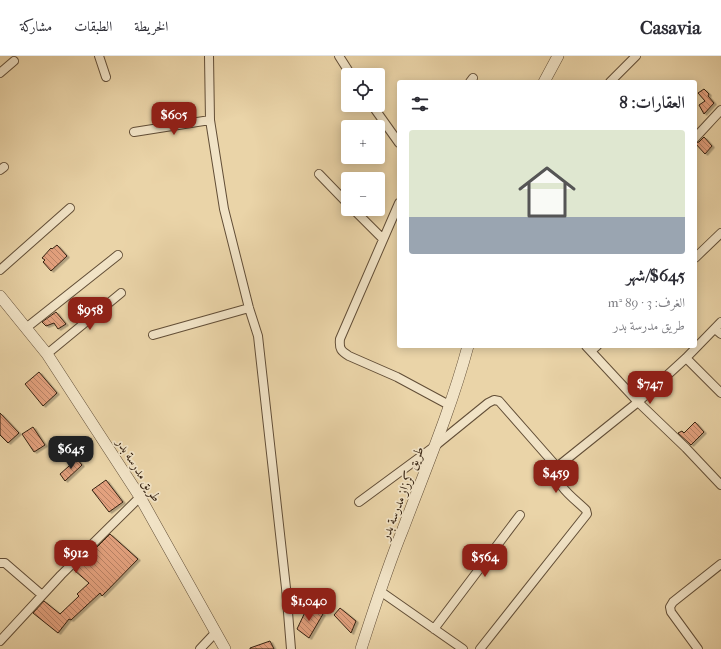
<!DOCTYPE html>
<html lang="ar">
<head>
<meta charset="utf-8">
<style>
	body { margin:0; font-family:"IM FELL French Canon",Amiri,serif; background:#f2f2f3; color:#2b2b33; direction:rtl; height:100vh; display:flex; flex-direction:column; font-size:15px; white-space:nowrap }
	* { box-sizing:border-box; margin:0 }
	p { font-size:13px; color:#7c7c81 }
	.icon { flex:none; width:22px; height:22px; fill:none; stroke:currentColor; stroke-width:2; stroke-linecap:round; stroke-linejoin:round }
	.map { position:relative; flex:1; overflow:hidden; direction:ltr }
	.drawer { position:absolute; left:397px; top:24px; width:300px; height:268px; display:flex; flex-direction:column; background:#fff; border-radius:4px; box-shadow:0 2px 10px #0003; direction:rtl }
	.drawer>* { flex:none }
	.buttons { position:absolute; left:341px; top:12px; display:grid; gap:8px }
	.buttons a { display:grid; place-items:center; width:44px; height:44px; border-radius:4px; background:#fff; box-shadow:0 2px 10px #0003; font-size:20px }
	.price { position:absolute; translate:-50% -34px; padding:0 9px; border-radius:8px; background:#8f2418; color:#fff; font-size:13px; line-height:26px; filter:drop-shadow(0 1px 2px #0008) }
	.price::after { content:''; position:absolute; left:50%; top:24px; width:12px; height:9px; margin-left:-6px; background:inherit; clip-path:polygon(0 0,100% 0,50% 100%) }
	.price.current { background:#222; color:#fff }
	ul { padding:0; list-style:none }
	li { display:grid; align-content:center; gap:8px; height:212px; padding:0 12px }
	li span { display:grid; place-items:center; height:124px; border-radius:4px; color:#555 }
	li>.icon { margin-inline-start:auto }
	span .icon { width:72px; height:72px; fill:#fffc; stroke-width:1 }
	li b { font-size:17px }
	h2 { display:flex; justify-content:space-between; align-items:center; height:48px; padding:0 12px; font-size:17px }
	header { display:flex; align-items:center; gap:24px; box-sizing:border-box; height:56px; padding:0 20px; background:#fff; border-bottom:1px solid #e1e1e2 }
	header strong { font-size:19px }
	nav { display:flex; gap:22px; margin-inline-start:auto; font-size:14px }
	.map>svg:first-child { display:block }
	.building { fill:url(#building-back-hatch); stroke:#352211; filter:url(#shadow) }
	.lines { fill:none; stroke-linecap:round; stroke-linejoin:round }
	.minor-casing { stroke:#624e37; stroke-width:10 }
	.tertiary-casing { stroke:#624e37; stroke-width:12 }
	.minor { stroke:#f1e3c6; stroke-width:8 }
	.tertiary { stroke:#f1e3c6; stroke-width:11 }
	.labels { text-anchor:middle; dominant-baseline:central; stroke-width:3.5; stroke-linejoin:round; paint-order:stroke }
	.street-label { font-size:13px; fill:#352211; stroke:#f1e3c6 }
</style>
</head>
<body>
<header>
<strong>Casavia</strong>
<nav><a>الخريطة</a><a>الطبقات</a><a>مشاركة</a></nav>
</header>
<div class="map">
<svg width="721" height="593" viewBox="0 0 721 593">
	<defs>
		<pattern id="building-back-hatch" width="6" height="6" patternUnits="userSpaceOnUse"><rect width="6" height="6" fill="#e3a17e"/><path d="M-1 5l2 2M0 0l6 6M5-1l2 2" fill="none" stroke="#b98366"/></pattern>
		<filter id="shadow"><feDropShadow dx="2.5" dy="1.5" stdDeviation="0" flood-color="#0004"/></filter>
	</defs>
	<rect width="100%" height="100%" fill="#ead4a8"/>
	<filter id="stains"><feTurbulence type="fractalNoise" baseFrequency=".005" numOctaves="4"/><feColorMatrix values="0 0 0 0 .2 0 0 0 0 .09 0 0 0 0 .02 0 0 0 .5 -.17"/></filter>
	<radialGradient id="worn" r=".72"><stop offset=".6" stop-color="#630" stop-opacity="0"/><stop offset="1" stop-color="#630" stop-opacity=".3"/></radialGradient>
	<path class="building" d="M 704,33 L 709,38 L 708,40 L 714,47 L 704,58 L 699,49 L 705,45 L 698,37 Z
		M 704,81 L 712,90 L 705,98 L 695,87 L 699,86 Z
		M 57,189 L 67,200 L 51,215 L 43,206 L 45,204 L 42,202 L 51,192 L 52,193 Z
		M 56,256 L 66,268 L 58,273 L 54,267 L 46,270 L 42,266 Z
		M 39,316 L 57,337 L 43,350 L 25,328 Z
		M 0,357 L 19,377 L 8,387 L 0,379 Z
		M 695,366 L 704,376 L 691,389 L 678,377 L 682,375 L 684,377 Z
		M 33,371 L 45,389 L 34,396 L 22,378 Z
		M 77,403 L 82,409 L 65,425 L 60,418 Z
		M 106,424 L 123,446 L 109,456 L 92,434 Z
		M 110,478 L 138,503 L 102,540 L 100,537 L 71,564 L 69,563 L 58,577 L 33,557 L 44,545 L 60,558 L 79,540 L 77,538 L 89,527 L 74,514 Z
		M 308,550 L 323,558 L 309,582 L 297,573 Z
		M 340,552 L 356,565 L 351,577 L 334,559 Z
		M 270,585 L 274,593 L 250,593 L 250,592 Z"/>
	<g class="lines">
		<defs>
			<path id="minor" d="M 99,0 L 106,21
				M 209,0 L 210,64 L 224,153 L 249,252 L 258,280 L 286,532 L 291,593
				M 339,0 L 351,19
				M 0,17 L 14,5
				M 470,26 L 473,22
				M 610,26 L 636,0
				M 372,49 L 399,87
				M 134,76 L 210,64
				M 695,82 L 721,54
				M 0,114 L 4,111
				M 319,118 L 348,148
				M 399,147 L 340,283 C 339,293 341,295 349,300 L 397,321 L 449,349
				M 353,153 L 383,183
				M 695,202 L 721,177
				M 0,214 L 70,152
				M 26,272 L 118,199
				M 715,273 L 721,278
				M 153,279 L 249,252
				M 586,290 L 638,346 L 686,392 L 721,429
				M 591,295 L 597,290
				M 47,298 L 121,237
				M 686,302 L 721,337
				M 359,446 L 435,390 L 488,347 L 494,344 L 499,345 L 557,411
				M 0,507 L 5,507 L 42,539
				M 380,535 L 463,593
				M 434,573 L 520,459
				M 0,585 L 61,519 L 140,441
				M 200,593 L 216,576
				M 480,593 L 587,458 L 586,454 C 574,442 553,429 557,411 L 638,346 L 686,302 L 721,266
				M 698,593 L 671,556 L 670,551 L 673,546 L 721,508"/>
			<path id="tertiary" d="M 544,26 L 558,0
				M 0,240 L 47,298 L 140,441 L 225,593
				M 361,593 C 374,553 387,512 403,473 C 426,412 451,353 468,290"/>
		</defs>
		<use href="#minor" class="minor-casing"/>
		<use href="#tertiary" class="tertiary-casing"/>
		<use href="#minor" class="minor"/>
		<use href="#tertiary" class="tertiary"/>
	</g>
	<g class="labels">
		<g class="street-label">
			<text transform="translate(139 414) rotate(58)">طريق مدرسة بدر</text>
			<text transform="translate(402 437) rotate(-69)">طريق كرزاز مدرسة بدر</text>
		</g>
	</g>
	<rect width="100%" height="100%" filter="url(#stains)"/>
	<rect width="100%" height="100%" fill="url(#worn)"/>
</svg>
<div class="buttons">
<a><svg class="icon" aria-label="locate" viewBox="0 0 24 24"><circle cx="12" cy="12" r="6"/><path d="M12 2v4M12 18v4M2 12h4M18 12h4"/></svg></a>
<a>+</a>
<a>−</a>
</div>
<b class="price" style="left:174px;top:80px">$605</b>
<b class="price" style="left:90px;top:275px">$958</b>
<b class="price" style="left:650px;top:349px">$747</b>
<b class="price current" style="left:71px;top:414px">$645</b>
<b class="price" style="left:556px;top:438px">$459</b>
<b class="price" style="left:76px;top:518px">$912</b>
<b class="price" style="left:485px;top:522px">$564</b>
<b class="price" style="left:309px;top:566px">$1,040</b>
<section class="drawer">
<h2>العقارات: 8<svg class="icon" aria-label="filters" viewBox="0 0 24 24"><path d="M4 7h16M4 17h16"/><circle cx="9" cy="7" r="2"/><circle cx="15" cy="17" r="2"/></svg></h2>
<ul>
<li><span style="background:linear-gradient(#dfe7d0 70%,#9aa5b1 0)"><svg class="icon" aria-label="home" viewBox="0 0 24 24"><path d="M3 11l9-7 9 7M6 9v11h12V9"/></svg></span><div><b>$645/شهر</b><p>الغرف: 3 · 89 m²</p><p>طريق مدرسة بدر</p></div></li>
</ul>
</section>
</div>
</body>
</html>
